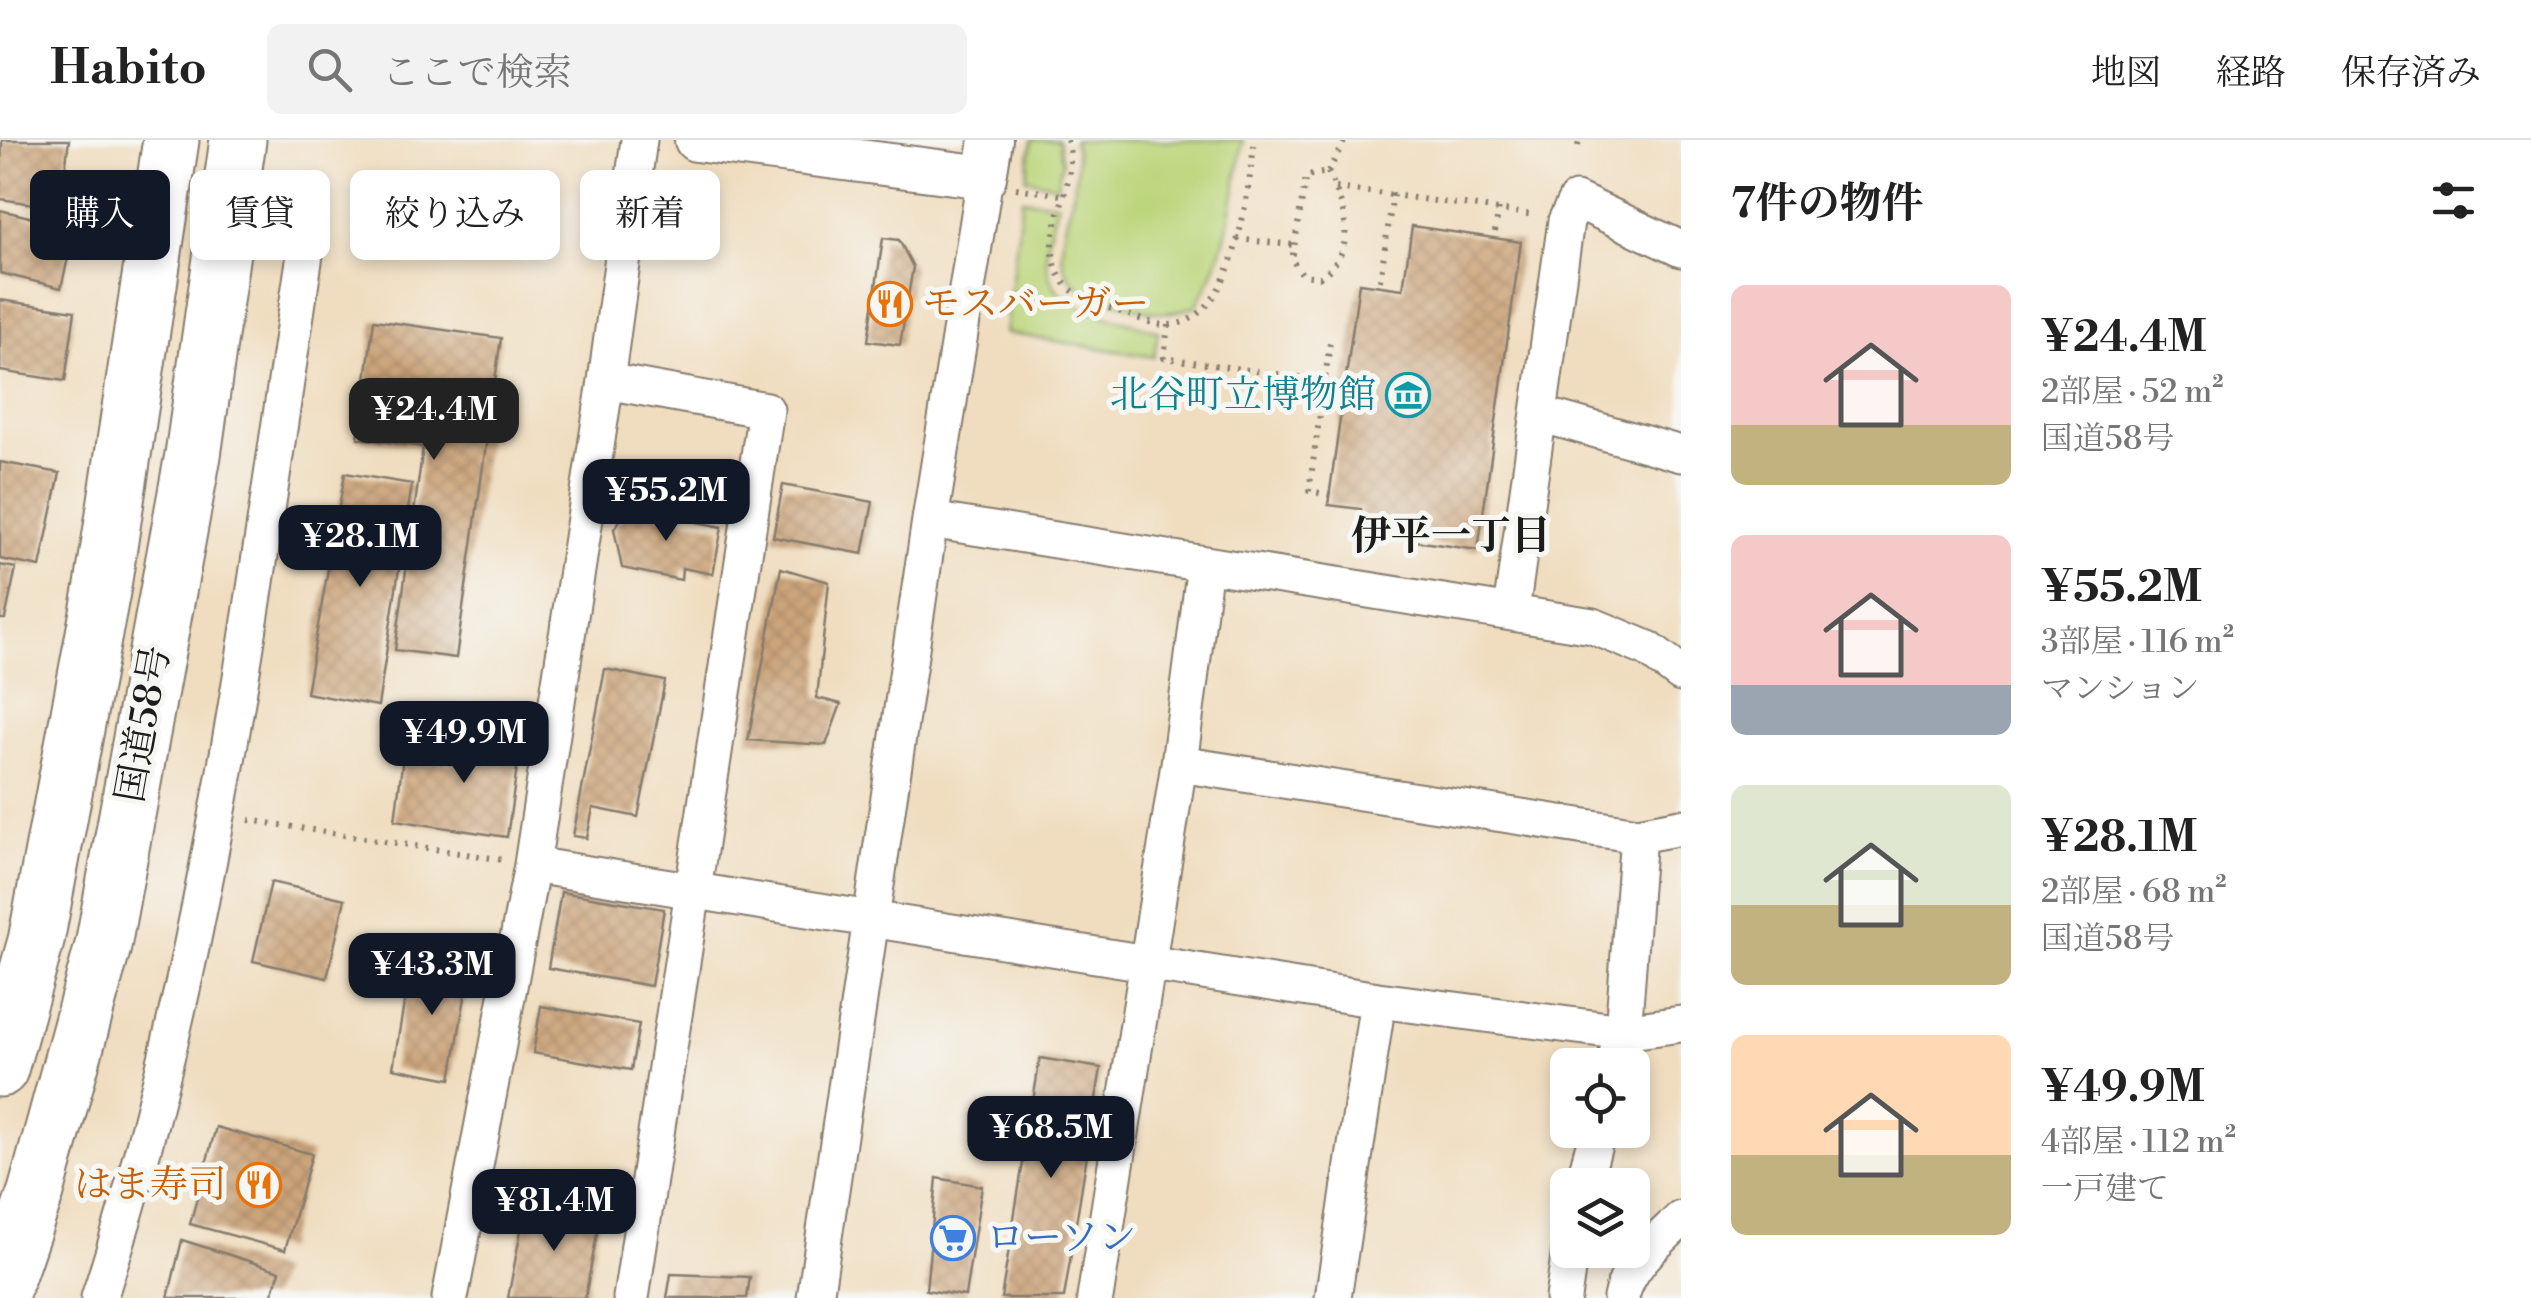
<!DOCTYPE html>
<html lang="ja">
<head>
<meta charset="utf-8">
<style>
	body { margin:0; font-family:"Libre Bodoni","Noto Serif JP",serif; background:#f2f2f2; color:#222; height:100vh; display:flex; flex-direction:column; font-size:38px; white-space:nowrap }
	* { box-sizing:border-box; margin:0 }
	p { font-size:32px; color:#767676 }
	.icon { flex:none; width:55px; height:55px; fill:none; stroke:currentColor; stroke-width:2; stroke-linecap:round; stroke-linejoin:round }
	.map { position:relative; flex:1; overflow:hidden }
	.panel { display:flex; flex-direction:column; background:#fff; width:850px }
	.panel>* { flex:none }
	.hud { position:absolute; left:30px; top:30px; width:950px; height:90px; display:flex; gap:20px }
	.buttons { position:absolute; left:1550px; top:908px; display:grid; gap:20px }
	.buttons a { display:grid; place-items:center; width:100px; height:100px; border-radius:15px; background:#fff; box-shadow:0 5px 15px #0003; font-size:50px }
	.price { position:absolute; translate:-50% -85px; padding:0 22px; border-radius:20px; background:#111827; color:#fff; font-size:32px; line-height:65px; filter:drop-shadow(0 2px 5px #0008) }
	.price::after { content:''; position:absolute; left:50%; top:60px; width:30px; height:22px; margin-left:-15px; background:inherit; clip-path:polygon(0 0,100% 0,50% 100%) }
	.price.active { background:#222; color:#fff }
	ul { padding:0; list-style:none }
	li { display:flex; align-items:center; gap:30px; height:250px; padding:0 50px }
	li span { display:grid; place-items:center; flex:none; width:280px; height:200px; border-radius:15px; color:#555 }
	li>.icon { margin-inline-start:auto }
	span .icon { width:120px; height:120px; fill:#fffc; stroke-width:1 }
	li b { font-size:42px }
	h2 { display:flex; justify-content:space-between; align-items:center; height:120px; padding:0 50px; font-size:42px }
	.tag { padding:0 35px; border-radius:15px; background:#fff; box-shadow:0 5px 15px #0003; font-size:35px; line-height:90px }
	.tag.active { background:#111827; color:#fff }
	header { display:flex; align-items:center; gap:60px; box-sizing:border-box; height:140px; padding:0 50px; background:#fff; border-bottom:2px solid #e0e0e0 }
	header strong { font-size:48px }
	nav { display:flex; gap:55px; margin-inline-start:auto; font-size:35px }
	.search { width:700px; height:90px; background:#f2f2f2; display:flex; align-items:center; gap:25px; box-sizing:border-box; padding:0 35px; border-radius:15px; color:#767676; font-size:38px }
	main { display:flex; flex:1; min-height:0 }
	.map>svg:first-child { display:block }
	.grass { fill:#bcd67b; stroke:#6c794c; stroke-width:2.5 }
	.building { fill:url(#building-cross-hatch) }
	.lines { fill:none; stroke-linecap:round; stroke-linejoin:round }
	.minor-casing { stroke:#867c6e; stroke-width:39 }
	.tertiary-casing { stroke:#867c6e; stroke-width:46 }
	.trunk-casing { stroke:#867c6e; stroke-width:59 }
	.path { stroke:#867c6e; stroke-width:6; stroke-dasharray:2.5 8; stroke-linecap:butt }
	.minor { stroke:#fff; stroke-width:35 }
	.tertiary { stroke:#fff; stroke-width:42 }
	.trunk { stroke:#fff; stroke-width:55 }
	.labels { text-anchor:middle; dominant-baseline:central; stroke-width:10; stroke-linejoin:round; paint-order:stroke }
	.food-label { font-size:38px; fill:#c56008; stroke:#f6f6f2; text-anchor:start }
	.culture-label { font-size:38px; fill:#0d838f; stroke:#f6f6f2; text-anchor:end }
	.street-label { font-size:38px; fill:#1c1c1c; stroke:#f6f6f2 }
	.shop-label { font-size:38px; fill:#366cbe; stroke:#f6f6f2; text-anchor:start }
	.neighbourhood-label { font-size:40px; font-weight:bold; fill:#1c1c1c; stroke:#f6f6f2 }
</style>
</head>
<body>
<header>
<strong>Habito</strong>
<div class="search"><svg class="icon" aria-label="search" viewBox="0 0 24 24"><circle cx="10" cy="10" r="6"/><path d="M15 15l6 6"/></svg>ここで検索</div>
<nav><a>地図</a><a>経路</a><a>保存済み</a></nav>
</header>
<main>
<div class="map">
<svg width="1681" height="1158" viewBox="0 0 1681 1158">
	<defs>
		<pattern id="building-cross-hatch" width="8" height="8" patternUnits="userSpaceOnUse" patternTransform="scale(2.5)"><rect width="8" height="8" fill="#cca57b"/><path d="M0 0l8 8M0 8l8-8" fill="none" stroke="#af8d6a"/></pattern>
	</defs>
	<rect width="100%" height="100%" fill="#f6f6f2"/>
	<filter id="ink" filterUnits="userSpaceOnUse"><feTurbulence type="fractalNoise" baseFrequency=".01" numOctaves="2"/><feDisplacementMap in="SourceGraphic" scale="20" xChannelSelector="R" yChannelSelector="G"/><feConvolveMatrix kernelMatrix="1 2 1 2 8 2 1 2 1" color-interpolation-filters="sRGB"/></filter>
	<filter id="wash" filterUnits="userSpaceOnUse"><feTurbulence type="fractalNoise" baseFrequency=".0048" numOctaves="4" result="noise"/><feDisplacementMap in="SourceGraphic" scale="40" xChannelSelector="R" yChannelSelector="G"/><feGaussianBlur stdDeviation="2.25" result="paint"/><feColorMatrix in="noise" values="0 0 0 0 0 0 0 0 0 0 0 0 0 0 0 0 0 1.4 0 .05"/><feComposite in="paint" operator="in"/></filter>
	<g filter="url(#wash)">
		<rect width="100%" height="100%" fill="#f0ddbf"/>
		<path class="grass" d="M 1032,0 L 1058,0 L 1062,22 L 1057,46 L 1026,38 Z
			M 1073,0 L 1243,0 C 1233,59 1228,115 1196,166 C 1155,180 1151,170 1114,162 C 1013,138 1094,61 1073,0 Z
			M 1022,59 L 1058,63 C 1021,167 1078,166 1158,191 L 1154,217 L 1005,193 Z"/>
		<g id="blocks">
			<path class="building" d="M 2,0 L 69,0 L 60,68 L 0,59 Z
				M 0,70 L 75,88 L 61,148 L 0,133 Z
				M 1412,86 L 1521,102 L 1478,410 L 1358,393 L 1361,369 L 1328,365 L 1359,143 L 1403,149 Z
				M 883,98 L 899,100 L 913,127 L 900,205 L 868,201 Z
				M 0,160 L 75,171 L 65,241 L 0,231 Z
				M 374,180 L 501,198 L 456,518 L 395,510 L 423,307 L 358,298 Z
				M 0,322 L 60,333 L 40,427 L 0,419 Z
				M 672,323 L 717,329 L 711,370 L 666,365 Z
				M 345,333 L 412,344 L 378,566 L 306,553 Z
				M 783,345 L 873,362 L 863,414 L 773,397 Z
				M 628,368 L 722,387 L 713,434 L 682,428 L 681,440 L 622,428 L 614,389 Z
				M 0,425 L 16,428 L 5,479 L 0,479 Z
				M 781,428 L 829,442 L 817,558 L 841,564 L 826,605 L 748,600 Z
				M 605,529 L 665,541 L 638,677 L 593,668 L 587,698 L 573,696 Z
				M 470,585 L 522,593 L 507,697 L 395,680 L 403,617 L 463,626 Z
				M 271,742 L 345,759 L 327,838 L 253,821 Z
				M 561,752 L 664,769 L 651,846 L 548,828 Z
				M 412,817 L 470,828 L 451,939 L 393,928 Z
				M 541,866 L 639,884 L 631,930 L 533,913 Z
				M 1040,918 L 1101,928 L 1064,1158 L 1001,1158 Z
				M 216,987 L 312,1014 L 285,1110 L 190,1084 Z
				M 937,1038 L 982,1046 L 965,1156 L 926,1150 Z
				M 526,1064 L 600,1078 L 585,1158 L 508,1158 Z
				M 182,1100 L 280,1131 L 271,1158 L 168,1158 Z
				M 671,1134 L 750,1137 L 747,1158 L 667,1158 Z"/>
		</g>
	</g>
	<g filter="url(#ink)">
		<use href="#blocks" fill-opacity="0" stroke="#867c6e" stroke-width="2.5"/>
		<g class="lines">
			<defs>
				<path id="minor" d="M 606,241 L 766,270 L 631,1158
					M 1540,274 L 1681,314
					M 930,380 L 1593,486 L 1648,509 L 1681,534
					M 1511,471 L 1566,81 L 1576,60 L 1681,109
					M 1179,624 L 1638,695 L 1681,687
					M 532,725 L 1378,860 L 1623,892 L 1681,884
					M 1614,925 L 1623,892 L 1638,695
					M 1583,1045 L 1598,990
					M 99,1158 C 210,818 252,461 306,108 L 230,55
					M 450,1158 L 532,725 L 606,241 L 639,0
					M 815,1158 L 930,380 L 985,37
					M 1095,1158 L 1179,624 L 1205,425
					M 1333,1158 L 1378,860
					M 1563,1158 L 1570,1110
					M 1621,1158 C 1627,1126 1658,1101 1681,1079"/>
				<path id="tertiary" d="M 696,0 L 985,37 L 991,0"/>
				<path id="trunk" d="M 0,929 L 36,801 L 103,446 L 171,0
					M 0,1156 L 36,1052 L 103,806 L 193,315 L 238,0"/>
			</defs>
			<use href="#minor" class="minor-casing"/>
			<use href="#tertiary" class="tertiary-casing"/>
			<use href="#trunk" class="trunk-casing"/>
			<path class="path" d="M 1067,0 C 1081,43 1042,85 1056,127 C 1065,154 1091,163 1115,170 C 1132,175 1147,184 1166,185 C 1237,185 1247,51 1255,0
				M 1578,6 L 1579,0
				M 1328,32 C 1345,68 1360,110 1320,137 L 1303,135 L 1292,120 L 1306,36 Z
				M 1328,32 L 1345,0
				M 1016,48 L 1066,56
				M 1336,48 L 1393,55
				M 1495,92 L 1499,67
				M 1237,99 L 1293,105
				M 1380,140 L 1393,55 L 1535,75
				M 1168,185 L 1164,218 L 1326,241
				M 1330,355 L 1309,351 L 1331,196
				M 249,680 L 504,720"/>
			<use href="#minor" class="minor"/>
			<use href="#tertiary" class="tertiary"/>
			<use href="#trunk" class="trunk"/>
		</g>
	</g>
	<defs>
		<symbol id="restaurant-ring" viewBox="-11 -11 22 22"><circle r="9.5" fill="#f6f6f2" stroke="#e8710a" stroke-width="1.5"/><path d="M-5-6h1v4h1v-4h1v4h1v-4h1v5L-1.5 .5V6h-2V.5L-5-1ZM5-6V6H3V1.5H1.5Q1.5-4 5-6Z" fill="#e8710a"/></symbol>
		<symbol id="museum-ring" viewBox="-11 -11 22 22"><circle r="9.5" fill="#f6f6f2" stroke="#0f9aa8" stroke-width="1.5"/><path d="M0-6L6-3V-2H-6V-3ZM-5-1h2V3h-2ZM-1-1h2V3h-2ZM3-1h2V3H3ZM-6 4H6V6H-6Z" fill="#0f9aa8"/></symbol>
		<symbol id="supermarket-ring" viewBox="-11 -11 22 22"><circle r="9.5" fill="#f6f6f2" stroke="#3f7fe0" stroke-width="1.5"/><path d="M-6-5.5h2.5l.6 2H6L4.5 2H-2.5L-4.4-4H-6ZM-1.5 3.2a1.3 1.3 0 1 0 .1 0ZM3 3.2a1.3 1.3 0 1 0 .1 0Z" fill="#3f7fe0"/></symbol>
	</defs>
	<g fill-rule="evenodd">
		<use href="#restaurant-ring" x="865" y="139" width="50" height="50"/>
		<use href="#museum-ring" x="1383" y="230" width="50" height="50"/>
		<use href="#restaurant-ring" x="234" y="1020" width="50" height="50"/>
		<use href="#supermarket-ring" x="928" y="1073" width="50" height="50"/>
	</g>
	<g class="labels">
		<g class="food-label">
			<text x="922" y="164">モスバーガー</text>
			<text x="226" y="1045" text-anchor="end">はま寿司</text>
		</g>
		<g class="culture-label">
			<text x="1376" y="255">北谷町立博物館</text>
		</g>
		<g class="street-label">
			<text transform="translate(144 584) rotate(-80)">国道58号</text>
		</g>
		<g class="shop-label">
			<text x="986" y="1098">ローソン</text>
		</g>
		<g class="neighbourhood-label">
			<text x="1451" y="397">伊平一丁目</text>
		</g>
	</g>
</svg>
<div class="buttons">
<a><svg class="icon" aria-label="locate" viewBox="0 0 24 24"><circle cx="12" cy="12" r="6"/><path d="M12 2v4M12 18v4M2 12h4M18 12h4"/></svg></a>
<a><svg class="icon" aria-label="layers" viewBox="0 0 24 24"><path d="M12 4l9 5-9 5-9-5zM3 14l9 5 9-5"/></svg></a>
</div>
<b class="price active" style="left:434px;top:323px">¥24.4M</b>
<b class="price" style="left:666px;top:404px">¥55.2M</b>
<b class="price" style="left:360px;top:450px">¥28.1M</b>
<b class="price" style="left:464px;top:646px">¥49.9M</b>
<b class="price" style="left:432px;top:878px">¥43.3M</b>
<b class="price" style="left:1051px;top:1041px">¥68.5M</b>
<b class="price" style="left:554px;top:1114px">¥81.4M</b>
<div class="hud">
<a class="tag active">購入</a>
<a class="tag">賃貸</a>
<a class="tag">絞り込み</a>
<a class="tag">新着</a>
</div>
</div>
<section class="panel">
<h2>7件の物件<svg class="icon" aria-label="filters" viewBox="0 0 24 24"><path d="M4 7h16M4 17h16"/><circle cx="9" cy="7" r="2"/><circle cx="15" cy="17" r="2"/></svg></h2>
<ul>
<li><span style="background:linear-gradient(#f6c9c9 70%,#c2b280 0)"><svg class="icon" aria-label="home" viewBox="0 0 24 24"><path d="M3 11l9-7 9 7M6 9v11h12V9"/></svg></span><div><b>¥24.4M</b><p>2部屋 · 52 m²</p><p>国道58号</p></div></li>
<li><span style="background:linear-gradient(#f6c9c9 75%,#9aa5b1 0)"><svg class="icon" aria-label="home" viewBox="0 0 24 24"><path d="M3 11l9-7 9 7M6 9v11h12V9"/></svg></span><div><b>¥55.2M</b><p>3部屋 · 116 m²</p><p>マンション</p></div></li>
<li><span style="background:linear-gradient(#dfe7d0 60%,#c2b280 0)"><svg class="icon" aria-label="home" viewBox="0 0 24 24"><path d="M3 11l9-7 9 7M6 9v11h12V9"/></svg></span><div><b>¥28.1M</b><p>2部屋 · 68 m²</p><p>国道58号</p></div></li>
<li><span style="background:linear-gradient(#ffd9b3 60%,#c2b280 0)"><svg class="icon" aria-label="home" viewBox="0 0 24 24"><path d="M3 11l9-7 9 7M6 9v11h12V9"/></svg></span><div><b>¥49.9M</b><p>4部屋 · 112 m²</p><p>一戸建て</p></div></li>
</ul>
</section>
</main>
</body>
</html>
